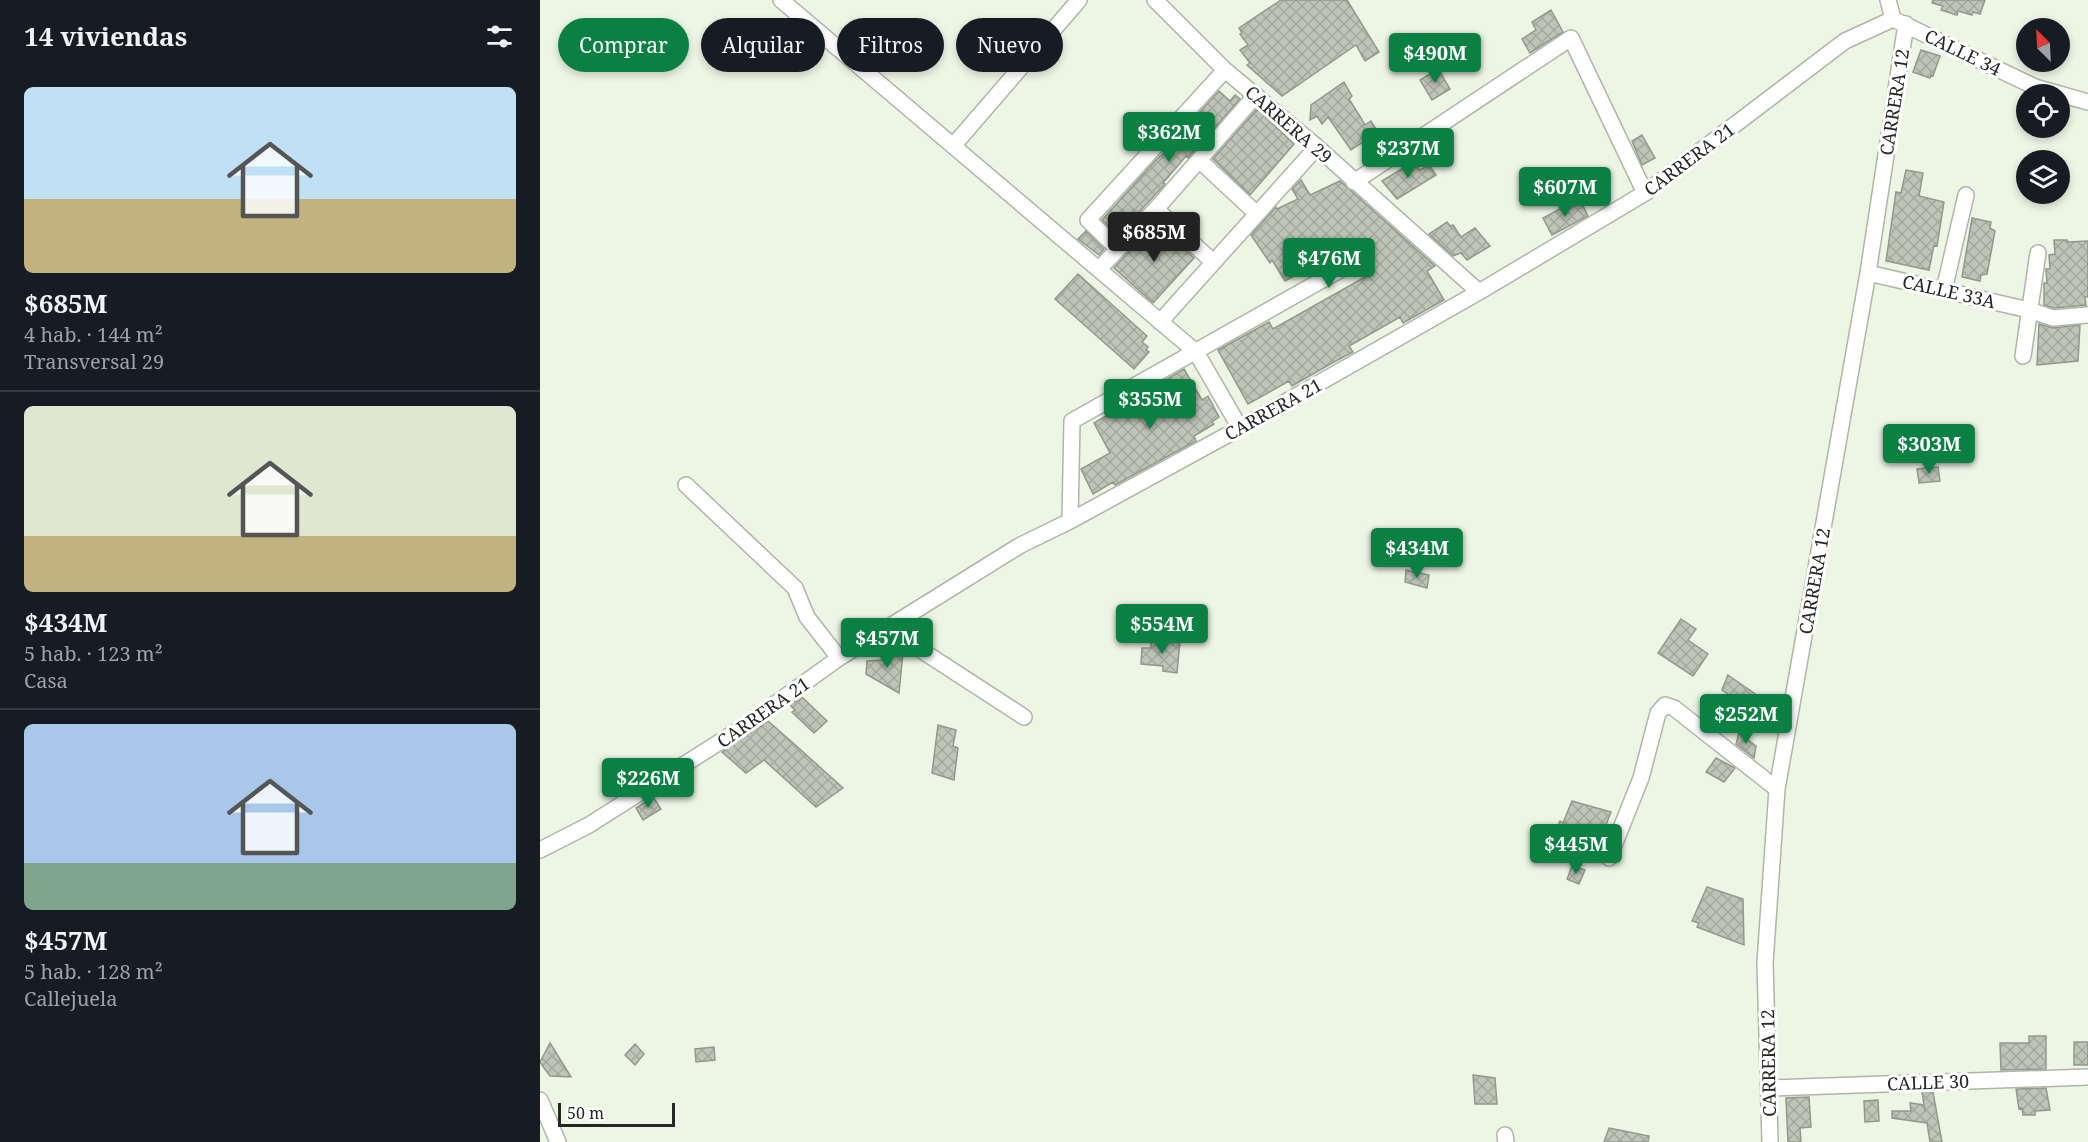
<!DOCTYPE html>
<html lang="es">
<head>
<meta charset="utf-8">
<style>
	body { margin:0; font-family:"Noto Serif",serif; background:#242831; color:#f1f3f6; height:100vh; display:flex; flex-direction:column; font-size:22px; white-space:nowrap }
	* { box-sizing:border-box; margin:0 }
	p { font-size:20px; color:#9ea1a6 }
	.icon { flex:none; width:33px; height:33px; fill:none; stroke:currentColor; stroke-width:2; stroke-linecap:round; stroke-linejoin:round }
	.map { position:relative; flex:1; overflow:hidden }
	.side { display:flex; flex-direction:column; background:#171b24; width:540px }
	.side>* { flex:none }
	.guide { position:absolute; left:18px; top:18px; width:570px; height:54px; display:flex; gap:12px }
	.needle { width:39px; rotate:336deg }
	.tools { position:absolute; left:1476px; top:18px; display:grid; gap:12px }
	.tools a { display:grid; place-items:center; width:54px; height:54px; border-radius:50%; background:#171b24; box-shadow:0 3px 9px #0003; font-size:30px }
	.scale { position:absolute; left:18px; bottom:15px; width:117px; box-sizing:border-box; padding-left:6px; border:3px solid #252722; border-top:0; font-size:16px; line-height:21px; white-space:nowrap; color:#252722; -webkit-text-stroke:4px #fff; paint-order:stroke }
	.price { position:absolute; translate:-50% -51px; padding:0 14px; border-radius:6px; background:#0b8043; color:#fff; font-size:20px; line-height:39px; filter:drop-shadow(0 2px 3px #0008) }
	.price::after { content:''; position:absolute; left:50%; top:36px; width:18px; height:14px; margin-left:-9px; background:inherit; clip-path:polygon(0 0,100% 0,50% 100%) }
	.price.active { background:#222; color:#fff }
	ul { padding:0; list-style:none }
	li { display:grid; align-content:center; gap:12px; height:318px; padding:0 24px }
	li+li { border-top:2px solid #363941 }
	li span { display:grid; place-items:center; height:186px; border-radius:9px; color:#555 }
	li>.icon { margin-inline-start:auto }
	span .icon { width:108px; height:108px; fill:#fffc; stroke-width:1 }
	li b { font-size:26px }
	h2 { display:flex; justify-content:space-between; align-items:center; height:72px; padding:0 24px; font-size:26px }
	.chip { padding:0 21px; border-radius:27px; background:#171b24; box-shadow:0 3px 9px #0003; font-size:21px; line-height:54px }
	.chip.active { background:#0b8043; color:#fff }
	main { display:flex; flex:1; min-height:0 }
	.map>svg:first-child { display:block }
	.building { fill:url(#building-cross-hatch); stroke:#92998b; stroke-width:1.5 }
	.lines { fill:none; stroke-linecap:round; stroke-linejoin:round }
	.minor-casing { stroke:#afb6a8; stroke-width:18 }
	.minor { stroke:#fff; stroke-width:15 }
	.labels { text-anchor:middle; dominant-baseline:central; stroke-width:6; stroke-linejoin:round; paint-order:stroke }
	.street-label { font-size:18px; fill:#252722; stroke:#fff }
</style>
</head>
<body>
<main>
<section class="side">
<h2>14 viviendas<svg class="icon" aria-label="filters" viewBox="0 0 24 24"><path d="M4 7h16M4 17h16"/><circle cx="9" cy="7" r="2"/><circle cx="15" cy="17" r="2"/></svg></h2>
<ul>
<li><span style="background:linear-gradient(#bfe0f5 60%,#c2b280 0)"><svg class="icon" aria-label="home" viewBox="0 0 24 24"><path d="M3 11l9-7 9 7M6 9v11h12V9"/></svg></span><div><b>$685M</b><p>4 hab. · 144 m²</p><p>Transversal 29</p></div></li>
<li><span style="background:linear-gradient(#dfe7d0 70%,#c2b280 0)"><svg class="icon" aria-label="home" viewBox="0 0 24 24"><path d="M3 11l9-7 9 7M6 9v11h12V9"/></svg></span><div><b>$434M</b><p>5 hab. · 123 m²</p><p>Casa</p></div></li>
<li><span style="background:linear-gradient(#a9c7e8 75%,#7fa58c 0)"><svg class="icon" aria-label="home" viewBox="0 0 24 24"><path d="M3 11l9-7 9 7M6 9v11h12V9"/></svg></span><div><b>$457M</b><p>5 hab. · 128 m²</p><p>Callejuela</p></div></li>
</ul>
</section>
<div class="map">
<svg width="1548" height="1142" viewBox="0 0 1548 1142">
	<defs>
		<pattern id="building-cross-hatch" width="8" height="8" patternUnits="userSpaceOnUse" patternTransform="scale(1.5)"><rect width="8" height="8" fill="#bec5b7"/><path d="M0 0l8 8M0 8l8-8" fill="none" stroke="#a3a99d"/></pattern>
	</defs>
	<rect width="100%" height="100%" fill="#edf5e5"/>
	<path class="building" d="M 741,0 L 807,0 L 839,52 L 825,61 L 816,45 L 742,96 L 707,65 L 710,63 L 700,50 L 708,45 L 700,34 L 702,33 L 699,28 Z
		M 1393,0 L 1445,0 L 1440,14 L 1433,12 L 1432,15 L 1418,11 L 1417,15 L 1401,10 L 1403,6 L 1392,3 Z
		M 1011,10 L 1023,32 L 990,53 L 982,39 L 996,30 L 992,22 Z
		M 1381,50 L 1400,56 L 1393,76 L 1391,75 L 1390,78 L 1373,72 Z
		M 898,69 L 910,89 L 892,100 L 880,80 Z
		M 804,82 L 812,96 L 809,99 L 821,118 L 825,125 L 831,121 L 838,132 L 811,150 L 788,117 L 782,124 L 777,116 L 770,120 L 771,105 Z
		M 679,91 L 690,101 L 695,95 L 700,99 L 648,158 L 646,156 L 623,183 L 625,184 L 578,235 L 562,220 L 616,160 L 633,145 L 632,143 Z
		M 717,109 L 754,144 L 710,195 L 673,159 Z
		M 1102,135 L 1115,158 L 1102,165 L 1092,141 Z
		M 873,162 L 880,170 L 889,165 L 896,175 L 857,199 L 842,181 Z
		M 1366,170 L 1383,173 L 1379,196 L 1404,202 L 1397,246 L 1394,245 L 1389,270 L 1346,261 L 1356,192 L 1361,193 Z
		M 761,180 L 770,195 L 800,181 L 895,266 L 887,271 L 904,300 L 863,323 L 860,317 L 809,346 L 813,352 L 792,363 L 752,386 L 749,381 L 708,404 L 678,350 L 729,322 L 733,329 L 834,272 L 816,243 L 745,281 L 732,260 L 730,263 L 711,235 L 736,207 L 737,209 L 758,199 L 752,189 Z
		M 1041,202 L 1048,216 L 1012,235 L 1003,218 L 1027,205 L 1029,209 Z
		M 1432,218 L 1451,222 L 1450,228 L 1455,231 L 1447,274 L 1441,275 L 1440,281 L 1422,277 Z
		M 907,222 L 910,226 L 913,225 L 921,237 L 935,228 L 950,246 L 927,260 L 921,253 L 913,256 L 889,234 Z
		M 616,223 L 654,258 L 613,303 L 574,268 Z
		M 546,231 L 564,249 L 559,255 L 538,239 Z
		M 1514,240 L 1527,240 L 1528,242 L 1548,241 L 1548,297 L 1545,297 L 1546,305 L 1514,308 L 1504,305 L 1504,283 L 1507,283 L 1506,269 L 1510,269 L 1509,255 L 1515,254 Z
		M 538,274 L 607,336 L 602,342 L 608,347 L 606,350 L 609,352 L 594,369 L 515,299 Z
		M 1499,324 L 1513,328 L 1540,325 L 1538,361 L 1497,365 Z
		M 644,369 L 662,400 L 668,396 L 679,417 L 672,422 L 674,424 L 654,436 L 656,441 L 575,485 L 573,482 L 553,494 L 541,469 L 570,453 L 554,423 Z
		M 1398,467 L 1400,481 L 1379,483 L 1377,469 Z
		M 866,570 L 889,575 L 887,588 L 865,582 Z
		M 1141,619 L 1156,629 L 1148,640 L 1168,654 L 1153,676 L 1118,653 Z
		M 611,641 L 640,641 L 637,673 L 623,671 L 623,666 L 601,664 L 602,648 L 611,648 Z
		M 349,645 L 363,653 L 359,693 L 326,674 L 327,661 L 342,660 L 343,653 L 348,656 Z
		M 1188,675 L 1224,700 L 1218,715 L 1182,690 Z
		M 262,697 L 287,721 L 274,733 L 252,712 L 255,710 L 250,705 Z
		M 228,721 L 252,742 L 303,788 L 276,807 L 224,760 L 206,773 L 182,752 Z
		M 398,725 L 416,730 L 413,746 L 418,748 L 414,780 L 392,773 Z
		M 1199,733 L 1216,746 L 1214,758 L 1196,744 Z
		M 1176,758 L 1195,768 L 1184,782 L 1166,772 Z
		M 113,797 L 121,809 L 103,820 L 96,808 Z
		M 1032,801 L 1071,812 L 1062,835 L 1065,836 L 1060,847 L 1015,832 L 1020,821 L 1023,823 Z
		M 1032,866 L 1045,870 L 1039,884 L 1027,879 Z
		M 1167,887 L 1203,899 L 1204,945 L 1157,927 L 1159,923 L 1152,921 Z
		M 1489,1036 L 1506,1036 L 1506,1069 L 1461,1070 L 1460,1043 L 1489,1043 Z
		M 1534,1042 L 1548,1042 L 1548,1065 L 1534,1065 Z
		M 10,1043 L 31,1077 L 10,1076 L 4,1068 L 0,1062 Z
		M 95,1044 L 104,1054 L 95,1065 L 85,1055 Z
		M 174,1047 L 175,1060 L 156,1062 L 155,1049 Z
		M 933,1075 L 955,1078 L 957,1104 L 935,1104 Z
		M 1506,1088 L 1510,1110 L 1495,1111 L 1495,1115 L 1483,1115 L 1482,1108 L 1479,1109 L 1476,1089 Z
		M 1382,1092 L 1393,1092 L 1402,1142 L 1390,1142 L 1387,1123 L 1352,1118 L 1352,1111 L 1371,1111 L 1370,1103 L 1384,1105 L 1385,1111 Z
		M 1269,1097 L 1271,1127 L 1260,1128 L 1261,1142 L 1248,1142 L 1246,1098 Z
		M 1338,1100 L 1339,1121 L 1325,1122 L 1324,1101 Z
		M 1069,1128 L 1109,1136 L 1108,1142 L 1064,1142 Z"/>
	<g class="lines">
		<defs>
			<path id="minor" d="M 241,0 L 656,352 L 700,428
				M 615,0 L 685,70 L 777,147 L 939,292
				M 1348,0 L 1353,19
				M 413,146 L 539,0
				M 659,160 L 717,214
				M 814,182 L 1031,38 L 1105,193
				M 616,209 L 673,262
				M 578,249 L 548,220 L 685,70
				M 560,268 L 616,209 L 716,95
				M 1328,273 L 1489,310 L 1513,318 L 1548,315
				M 1404,290 L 1426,195
				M 620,322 L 777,147
				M 1483,356 L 1498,253
				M 146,485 L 255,588 L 267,617 L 299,658
				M 530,521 L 532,421 L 816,261
				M 347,628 L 484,717
				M 0,850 L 49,825 L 200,729 L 299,658 L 479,546 L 530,521 L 700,428 L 939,292 L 1105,193 L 1305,41 L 1353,19 L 1495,87 L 1548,102
				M 1069,858 L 1101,778 L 1118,713 L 1125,705 L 1134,708 L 1237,789
				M 1228,1088 L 1548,1077
				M 0,1100 L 18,1142
				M 965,1135 L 966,1142
				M 1230,1142 L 1225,963 L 1237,789 L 1328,273 L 1366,24"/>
		</defs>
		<use href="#minor" class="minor-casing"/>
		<use href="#minor" class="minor"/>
	</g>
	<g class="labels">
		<g class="street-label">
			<text transform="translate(1423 52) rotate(26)">CALLE 34</text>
			<text transform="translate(1354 102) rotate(-81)">CARRERA 12</text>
			<text transform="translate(749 124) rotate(41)">CARRERA 29</text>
			<text transform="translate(1149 159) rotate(-37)">CARRERA 21</text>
			<text transform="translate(1409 291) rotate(13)">CALLE 33A</text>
			<text transform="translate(733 409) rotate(-29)">CARRERA 21</text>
			<text transform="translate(1274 581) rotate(-80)">CARRERA 12</text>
			<text transform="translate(223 712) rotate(-35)">CARRERA 21</text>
			<text transform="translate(1228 1063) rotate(-91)">CARRERA 12</text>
			<text transform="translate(1388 1082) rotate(-2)">CALLE 30</text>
		</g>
	</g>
</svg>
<div class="tools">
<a><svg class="needle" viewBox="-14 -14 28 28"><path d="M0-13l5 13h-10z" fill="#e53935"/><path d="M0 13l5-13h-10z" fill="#9ea1a6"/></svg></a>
<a><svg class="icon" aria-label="locate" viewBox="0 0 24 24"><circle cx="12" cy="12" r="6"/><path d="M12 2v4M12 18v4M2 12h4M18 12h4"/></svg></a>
<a><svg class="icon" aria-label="layers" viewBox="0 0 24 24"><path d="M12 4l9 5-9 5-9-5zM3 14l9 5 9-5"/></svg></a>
</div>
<div class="scale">50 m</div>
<b class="price" style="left:895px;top:84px">$490M</b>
<b class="price" style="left:629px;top:163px">$362M</b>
<b class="price" style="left:868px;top:179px">$237M</b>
<b class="price" style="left:1025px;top:218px">$607M</b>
<b class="price active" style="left:614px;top:263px">$685M</b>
<b class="price" style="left:789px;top:289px">$476M</b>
<b class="price" style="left:610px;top:430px">$355M</b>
<b class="price" style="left:1389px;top:475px">$303M</b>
<b class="price" style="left:877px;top:579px">$434M</b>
<b class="price" style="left:622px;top:655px">$554M</b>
<b class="price" style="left:347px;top:669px">$457M</b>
<b class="price" style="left:1206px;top:745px">$252M</b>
<b class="price" style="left:108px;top:809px">$226M</b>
<b class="price" style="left:1036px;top:875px">$445M</b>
<div class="guide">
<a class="chip active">Comprar</a>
<a class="chip">Alquilar</a>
<a class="chip">Filtros</a>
<a class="chip">Nuevo</a>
</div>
</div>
</main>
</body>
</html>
